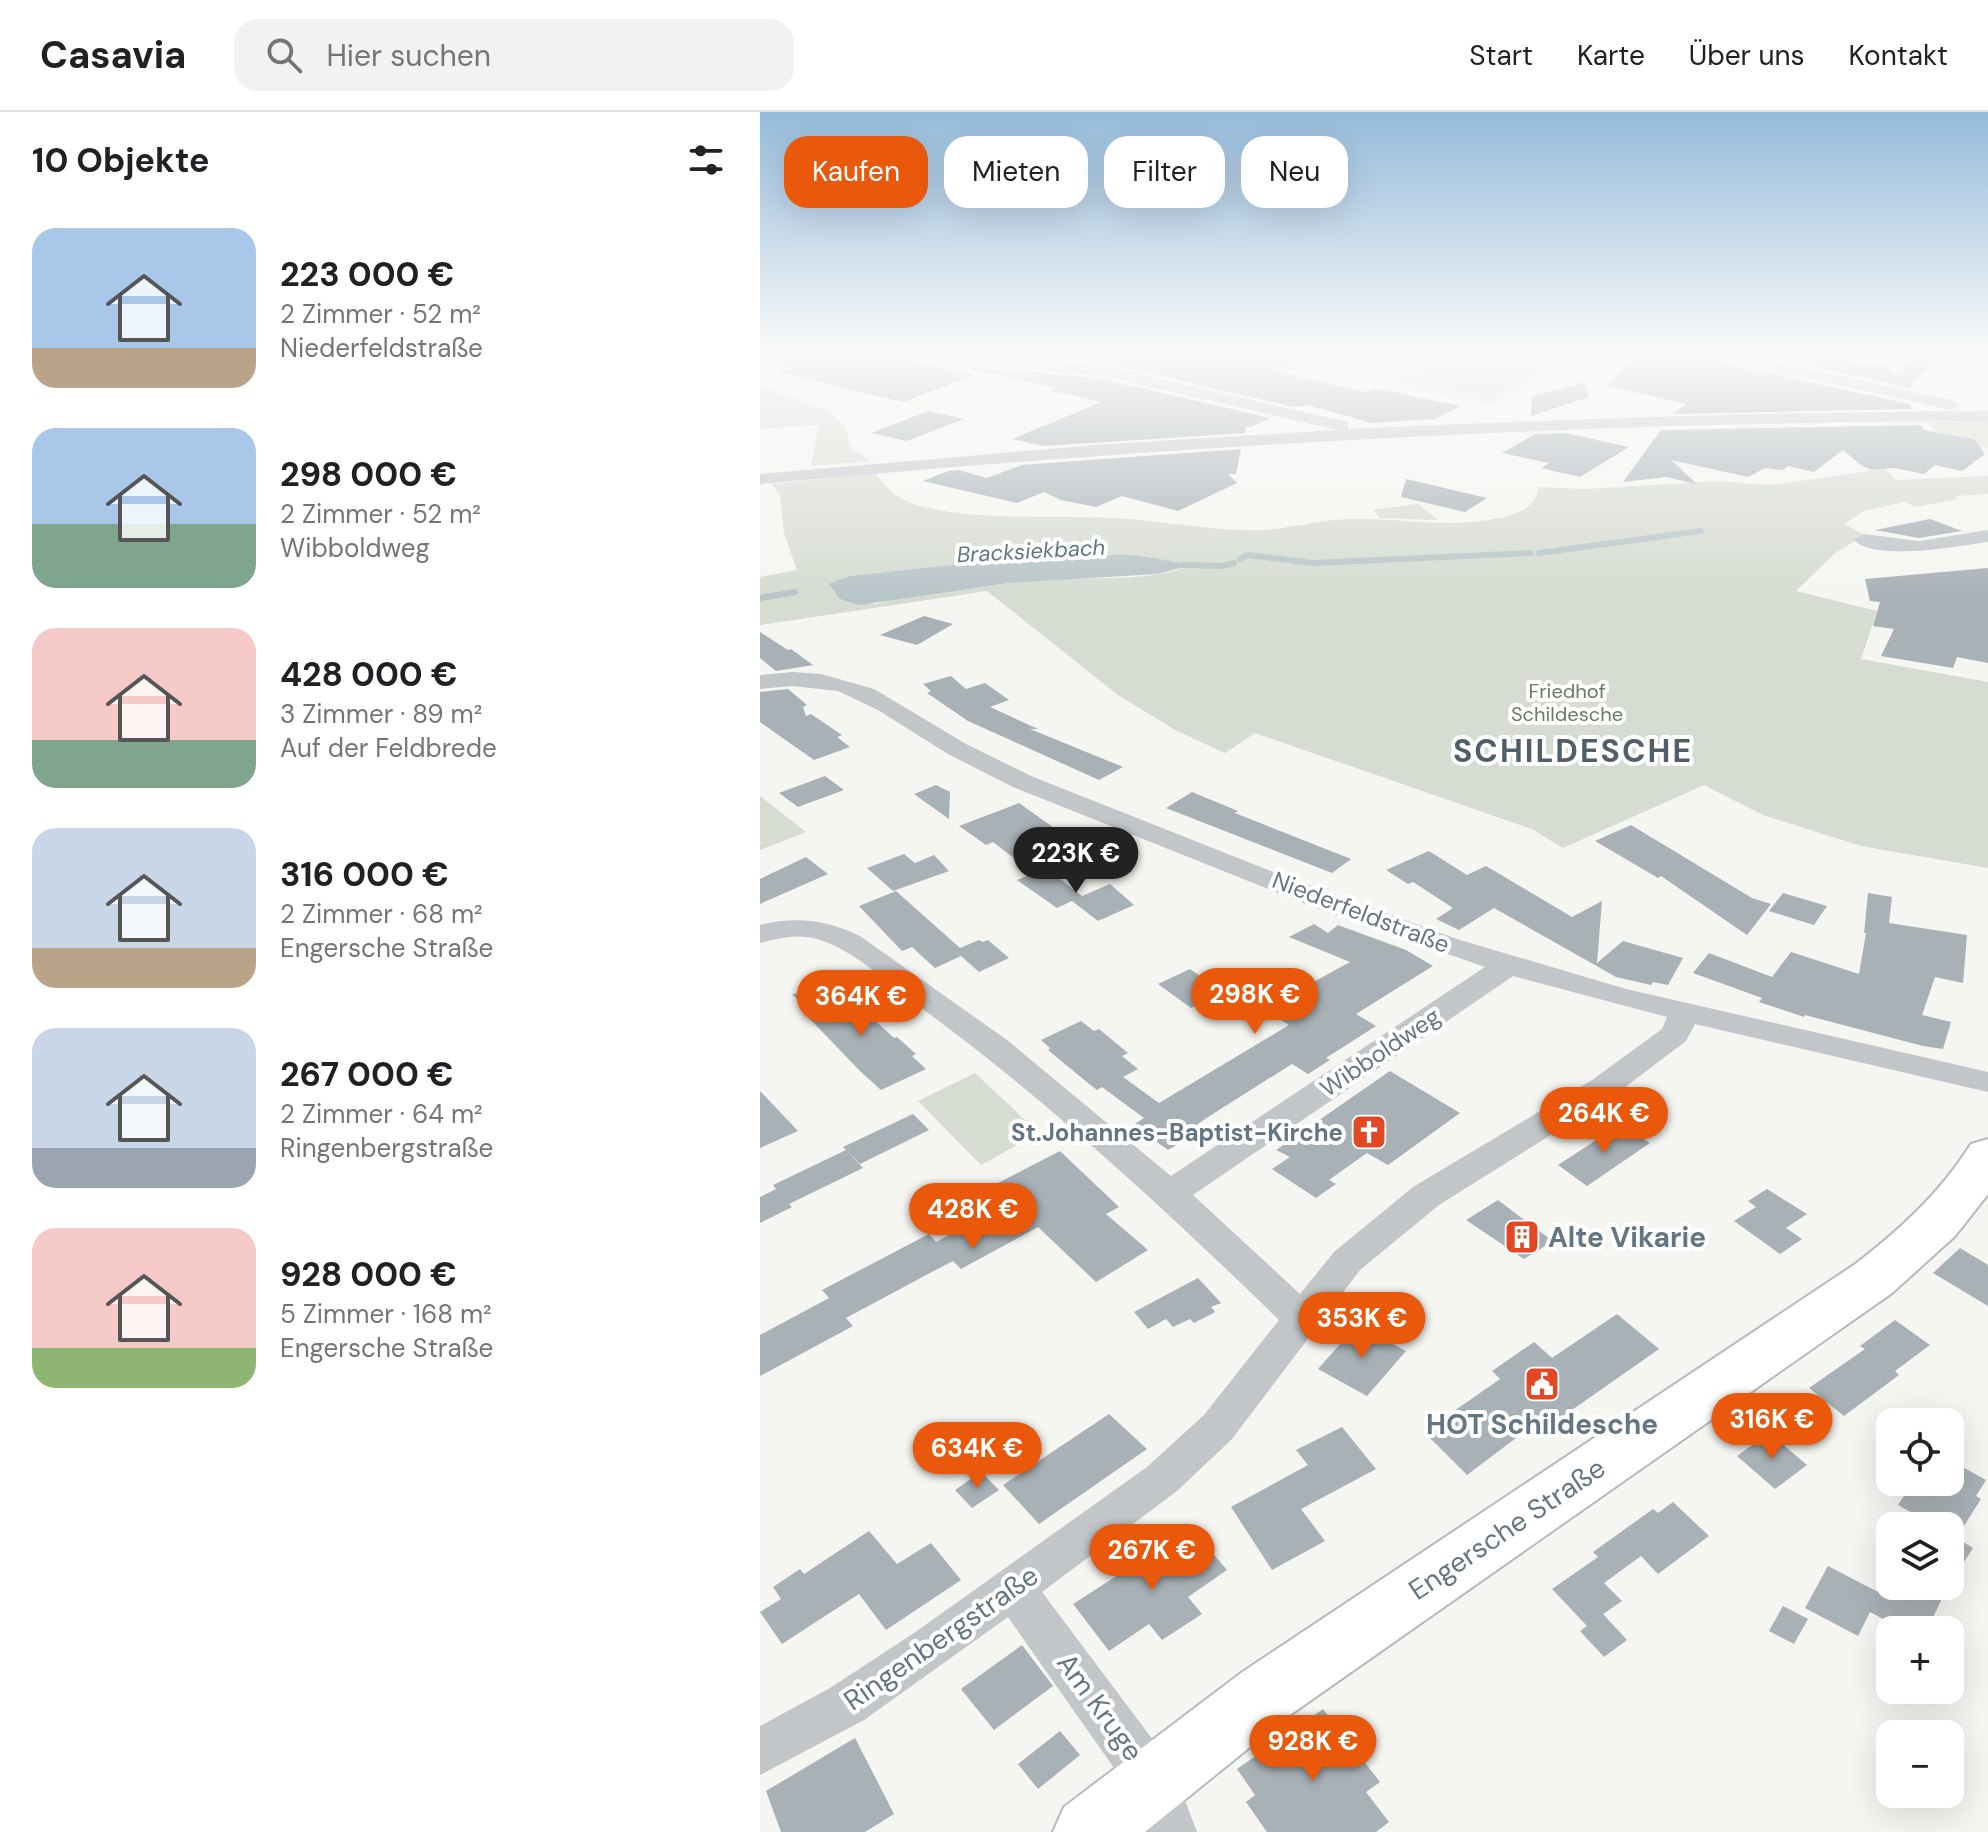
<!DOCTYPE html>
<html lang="de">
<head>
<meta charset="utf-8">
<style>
	body { margin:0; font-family:"DM Sans",sans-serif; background:#f2f2f2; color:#202124; height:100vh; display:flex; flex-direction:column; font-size:30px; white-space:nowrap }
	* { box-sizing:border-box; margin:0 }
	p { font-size:26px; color:#757577 }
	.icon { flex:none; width:44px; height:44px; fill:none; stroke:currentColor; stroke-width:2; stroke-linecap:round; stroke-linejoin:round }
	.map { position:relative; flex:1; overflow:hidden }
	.drawer { display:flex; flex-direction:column; background:#fff; width:760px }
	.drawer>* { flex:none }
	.top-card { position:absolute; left:24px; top:24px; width:760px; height:72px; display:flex; gap:16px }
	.buttons { position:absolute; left:1116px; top:1296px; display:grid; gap:16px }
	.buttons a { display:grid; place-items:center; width:88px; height:88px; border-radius:16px; background:#fff; box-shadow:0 8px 32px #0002; font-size:40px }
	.price { position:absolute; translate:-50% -68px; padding:0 18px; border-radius:28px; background:#ea580c; color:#fff; font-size:26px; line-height:52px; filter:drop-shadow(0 2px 4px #0008) }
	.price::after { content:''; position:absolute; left:50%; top:48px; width:24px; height:18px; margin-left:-12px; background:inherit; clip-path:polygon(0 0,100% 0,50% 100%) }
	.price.active { background:#222; color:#fff }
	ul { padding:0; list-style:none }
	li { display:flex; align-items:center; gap:24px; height:200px; padding:0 32px }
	li span { display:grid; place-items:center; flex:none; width:224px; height:160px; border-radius:24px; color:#555 }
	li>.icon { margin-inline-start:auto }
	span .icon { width:96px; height:96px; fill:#fffc; stroke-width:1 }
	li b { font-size:34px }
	h2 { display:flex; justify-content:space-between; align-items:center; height:96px; padding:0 32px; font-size:34px }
	.pill { padding:0 28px; border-radius:24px; background:#fff; box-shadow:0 8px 32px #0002; font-size:28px; line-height:72px }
	.pill.active { background:#ea580c; color:#fff }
	header { display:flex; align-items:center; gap:48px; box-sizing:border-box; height:112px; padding:0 40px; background:#fff; border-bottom:2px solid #e0e0e0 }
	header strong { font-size:38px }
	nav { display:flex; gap:44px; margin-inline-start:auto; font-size:28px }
	.search { width:560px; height:72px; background:#f2f2f2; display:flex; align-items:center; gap:20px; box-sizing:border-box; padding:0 28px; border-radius:24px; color:#757577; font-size:30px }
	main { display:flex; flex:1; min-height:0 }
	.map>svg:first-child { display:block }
	.built { fill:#e6e7e5 }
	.green { fill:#d6dcd2; fill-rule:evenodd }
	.water { fill:#b8c5c8 }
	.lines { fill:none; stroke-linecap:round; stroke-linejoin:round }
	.stream { stroke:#b8c5c8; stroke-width:6 }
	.building { fill:#a8b1b6 }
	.secondary-casing { stroke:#b4babe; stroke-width:4 }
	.minor { fill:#c2c6c9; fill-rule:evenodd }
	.secondary { fill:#fff; fill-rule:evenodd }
	.labels { text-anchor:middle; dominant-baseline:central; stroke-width:8; stroke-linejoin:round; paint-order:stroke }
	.far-park-label { font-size:20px; fill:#687a63; stroke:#fff }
	.far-water-label { font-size:22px; font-style:italic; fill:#5f787f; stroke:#fff }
	.street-label { font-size:24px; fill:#647683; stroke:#fff }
	.poi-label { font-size:24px; font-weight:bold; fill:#647683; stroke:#fff; text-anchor:end }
	.near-poi-label { font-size:28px; font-weight:bold; fill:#647683; stroke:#fff; text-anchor:start }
	.near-street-label { font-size:28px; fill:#647683; stroke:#fff }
	.district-label { font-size:32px; font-weight:bold; letter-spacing:2px; fill:#525f68; stroke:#fff }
</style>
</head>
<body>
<header>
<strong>Casavia</strong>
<div class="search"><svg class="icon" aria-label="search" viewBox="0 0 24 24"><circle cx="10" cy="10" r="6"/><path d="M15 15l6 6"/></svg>Hier suchen</div>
<nav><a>Start</a><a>Karte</a><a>Über uns</a><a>Kontakt</a></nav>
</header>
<main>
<section class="drawer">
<h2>10 Objekte<svg class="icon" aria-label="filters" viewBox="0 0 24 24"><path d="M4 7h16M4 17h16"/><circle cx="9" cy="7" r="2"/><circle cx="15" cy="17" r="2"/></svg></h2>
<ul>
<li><span style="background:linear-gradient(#a9c7e8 75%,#b9a48a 0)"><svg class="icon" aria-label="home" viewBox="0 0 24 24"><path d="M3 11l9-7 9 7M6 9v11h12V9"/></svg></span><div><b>223 000 €</b><p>2 Zimmer · 52 m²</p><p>Niederfeldstraße</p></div></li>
<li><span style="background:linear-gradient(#a9c7e8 60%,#7fa58c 0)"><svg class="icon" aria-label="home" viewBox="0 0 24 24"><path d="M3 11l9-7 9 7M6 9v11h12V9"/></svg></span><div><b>298 000 €</b><p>2 Zimmer · 52 m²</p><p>Wibboldweg</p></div></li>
<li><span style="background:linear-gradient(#f6c9c9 70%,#7fa58c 0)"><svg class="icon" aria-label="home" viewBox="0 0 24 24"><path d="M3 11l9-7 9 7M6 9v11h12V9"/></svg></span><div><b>428 000 €</b><p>3 Zimmer · 89 m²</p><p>Auf der Feldbrede</p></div></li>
<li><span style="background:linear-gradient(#c9d6e8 75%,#b9a48a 0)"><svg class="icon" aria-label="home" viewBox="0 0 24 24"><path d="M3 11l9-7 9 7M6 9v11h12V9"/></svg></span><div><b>316 000 €</b><p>2 Zimmer · 68 m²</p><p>Engersche Straße</p></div></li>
<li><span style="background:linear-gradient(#c9d6e8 75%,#9aa5b1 0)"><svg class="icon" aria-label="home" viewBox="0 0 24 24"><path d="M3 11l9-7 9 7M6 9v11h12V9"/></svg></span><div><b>267 000 €</b><p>2 Zimmer · 64 m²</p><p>Ringenbergstraße</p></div></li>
<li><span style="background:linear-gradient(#f6c9c9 75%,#8fb573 0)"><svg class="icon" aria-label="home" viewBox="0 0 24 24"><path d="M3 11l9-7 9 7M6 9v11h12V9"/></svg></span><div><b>928 000 €</b><p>5 Zimmer · 168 m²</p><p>Engersche Straße</p></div></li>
</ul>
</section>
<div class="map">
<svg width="1228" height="1720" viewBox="0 0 1228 1720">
	<rect width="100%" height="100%" fill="#f5f5f1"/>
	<path class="built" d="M 451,244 L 779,244 L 806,250 L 731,293 L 610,269 L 600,274 Z"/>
	<path class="green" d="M 692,244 L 736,244 L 734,246 L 785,255 L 731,286 L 643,270 Z
		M 0,274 L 69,299 L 85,315 L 91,336 L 110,349 L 51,354 L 59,313 L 0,317 Z
		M 1228,309 L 1228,336 L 1184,327 L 1168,310 Z
		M 1125,357 L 1136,368 L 1228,364 L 1228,382 L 1195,384 L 1199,387 L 1156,395 L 1144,390 L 1104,399 L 1084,412 L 1105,423 L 1075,441 L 1036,479 L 1117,499 L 1101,547 L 1228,570 L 1228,756 L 1101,734 L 1003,703 L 944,673 L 803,736 L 772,717 L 495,621 L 465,641 L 415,618 L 358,583 L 227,479 L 0,513 L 0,465 L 37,458 L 24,421 L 20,384 L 12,372 L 116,361 C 127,379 143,391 164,395 C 225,409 290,403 352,406 C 402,408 452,420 503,418 C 533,416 564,407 594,407 C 642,406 690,417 739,406 C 756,403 778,395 778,375 L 825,377 L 960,369 L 1009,373 ZM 293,442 L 347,442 L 431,453 C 388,471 332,464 285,468 C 228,472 169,479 114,492 L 89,464 Z
		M 658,392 L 678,408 L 620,406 L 613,398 Z
		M 0,684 L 46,720 L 0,738 Z
		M 215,961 L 279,1021 L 221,1053 L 158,989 Z"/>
	<path class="water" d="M 293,442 L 375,443 L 433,453 L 397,462 L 248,471 L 99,493 L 80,487 L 69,472 L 89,464 Z"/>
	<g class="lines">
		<path class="stream" d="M 779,441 L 941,419
			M 480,447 L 488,443 L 553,451 L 771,441
			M 423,453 L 463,454 L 474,451
			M 0,486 L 35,480"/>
	</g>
	<path class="building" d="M 16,244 L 129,244 L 215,263 L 143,290 L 17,260 L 30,256 L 15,252 Z
		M 272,244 L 550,244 L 515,259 L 606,280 L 614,276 L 700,294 L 675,307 L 612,311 L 547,293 L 534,295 L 340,250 Z
		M 874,244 L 959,244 L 968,252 L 1149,292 L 1152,297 L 912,302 L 927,292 L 847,274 Z
		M 1006,244 L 1052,244 L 1128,255 L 1133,264 L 1154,244 L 1180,244 L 1149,276 Z
		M 196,254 L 339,266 L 510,306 L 491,315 L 486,314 L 485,321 L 284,334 L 252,327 L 342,290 L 291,279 L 297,276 Z
		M 825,270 L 829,285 L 771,304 L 772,284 Z
		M 168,299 L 204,307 L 147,329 L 111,321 Z
		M 1161,313 L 1164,318 L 1215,328 L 1225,342 L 1202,359 L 1175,353 L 1164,362 L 1134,356 L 1112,358 L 1102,354 L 1083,338 L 1054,360 L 1028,354 L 1023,358 L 1005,356 L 988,365 L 911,348 L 937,372 L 906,365 L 863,370 L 901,318 Z
		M 805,321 L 833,327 L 869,335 L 820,365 L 781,356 L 789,351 L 742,341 L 775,322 Z
		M 481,337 L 476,362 L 468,362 L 477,371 L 418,399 L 362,384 L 336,395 L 301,388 L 284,380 L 257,391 L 163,369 L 188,359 L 199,358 L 227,366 L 261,353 Z
		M 646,367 L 727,386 L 705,400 L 641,385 Z
		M 1170,407 L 1202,419 L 1159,426 L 1115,418 Z
		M 1228,456 L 1228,551 L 1197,545 L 1193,556 L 1121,544 L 1134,517 L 1113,514 L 1120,490 L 1110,489 L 1105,467 Z
		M 164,504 L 193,512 L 157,533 L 120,523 Z
		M 0,520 L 28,538 L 31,537 L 53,553 L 16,559 L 0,546 Z
		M 191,564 L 206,577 L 225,571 L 249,588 L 230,595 L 278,617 L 270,617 L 363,655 L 339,668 L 208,609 L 167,581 L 171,579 L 163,572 Z
		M 28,577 L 47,593 L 43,595 L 46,604 L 51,602 L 82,623 L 77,625 L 90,635 L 54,648 L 0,610 L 0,580 Z
		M 65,664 L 84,678 L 38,695 L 19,681 Z
		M 176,673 L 190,680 L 189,707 L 154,682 Z
		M 432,680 L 478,699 L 475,701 L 591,747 L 572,761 L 406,696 Z
		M 259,691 L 321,735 L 268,757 L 233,730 L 226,733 L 199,714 Z
		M 871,713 L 992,786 L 1011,792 L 987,823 L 901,764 L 898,766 L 835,729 Z
		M 669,739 L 707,763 L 726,754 L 812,805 L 842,789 L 837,851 L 863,829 L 923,846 L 908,873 L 893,870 L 891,873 L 856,865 L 734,796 L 699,818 L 676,807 L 693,796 L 653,770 L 648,772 L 626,758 Z
		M 144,742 L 155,751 L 174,743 L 189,759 L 133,779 L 107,756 Z
		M 46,745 L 68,762 L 0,792 L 0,767 Z
		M 286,756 L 322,784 L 350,772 L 374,793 L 338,809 L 312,789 L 297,796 L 257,768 Z
		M 136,779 L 200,836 L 219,828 L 223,830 L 228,828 L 249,846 L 219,860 L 201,844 L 175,856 L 152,835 L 142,839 L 99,794 Z
		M 1023,781 L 1067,794 L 1054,813 L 1009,799 Z
		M 1108,781 L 1132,785 L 1129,811 L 1207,823 L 1203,871 L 1175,865 L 1162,903 L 1191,910 L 1183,937 L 1163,934 L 1045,903 L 1044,905 L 999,890 L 1002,886 L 933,861 L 949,841 L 1012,865 L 1031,840 L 1099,862 L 1106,821 L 1104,821 Z
		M 554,812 L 568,821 L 578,813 L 646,838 L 673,854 L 596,902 L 616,914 L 566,946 L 570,948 L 548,962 L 532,952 L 448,1005 L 428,1019 L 433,1023 L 408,1038 L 373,1013 L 384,1006 L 342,975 L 337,978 L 328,971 L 288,938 L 290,936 L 281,928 L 321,909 L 334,919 L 339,917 L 368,941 L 362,944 L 378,957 L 363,965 L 399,991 L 529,913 L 504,897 L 590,850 L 529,825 Z
		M 430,857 L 463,880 L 431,896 L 398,872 Z
		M 77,873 L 134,926 L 137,925 L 156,942 L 152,944 L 166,957 L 121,978 L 100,959 L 49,906 L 53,903 L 32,882 L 58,881 Z
		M 630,959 L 700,1001 L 628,1053 L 607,1041 L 569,1068 L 576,1072 L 556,1086 L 512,1057 L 530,1045 L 516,1038 Z
		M 0,979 L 38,1019 L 0,1036 Z
		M 153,1002 L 169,1018 L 100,1052 L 83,1035 Z
		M 861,1012 L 890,1031 L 827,1074 L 798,1053 Z
		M 86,1038 L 103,1056 L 29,1092 L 32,1095 L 0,1111 L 0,1085 L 16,1077 L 13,1073 Z
		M 300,1039 L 359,1095 L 346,1102 L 388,1138 L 336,1170 L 278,1115 L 201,1157 L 193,1149 L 168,1162 L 86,1206 L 93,1214 L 0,1264 L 0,1223 L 69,1186 L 62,1178 L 169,1122 L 176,1130 L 251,1090 L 234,1073 Z
		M 1007,1077 L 1047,1102 L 1026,1116 L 1042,1127 L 1020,1142 L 974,1109 L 996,1095 L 988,1089 Z
		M 738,1088 L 759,1104 L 793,1129 L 764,1147 L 706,1108 Z
		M 1200,1136 L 1228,1153 L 1228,1194 L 1173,1161 Z
		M 438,1166 L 461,1191 L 451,1195 L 455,1200 L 434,1211 L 430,1207 L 413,1215 L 406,1207 L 388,1217 L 374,1200 Z
		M 857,1202 L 899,1237 L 792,1312 L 784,1305 L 707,1363 L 664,1320 L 740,1267 L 732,1259 L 774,1230 L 792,1246 Z
		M 1135,1208 L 1170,1233 L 1135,1259 L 1139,1263 L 1084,1304 L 1049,1276 L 1105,1237 L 1100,1234 Z
		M 597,1213 L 646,1239 L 607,1284 L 558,1257 Z
		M 349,1302 L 387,1337 L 279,1412 L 243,1373 Z
		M 582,1315 L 616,1357 L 541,1397 L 565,1429 L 512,1458 L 471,1395 L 548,1353 L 536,1338 Z
		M 1009,1321 L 1047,1353 L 1015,1377 L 977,1344 Z
		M 1190,1348 L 1226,1368 L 1216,1384 L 1221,1387 L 1204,1414 L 1175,1414 L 1138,1393 L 1153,1370 L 1190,1370 Z
		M 221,1360 L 239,1378 L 212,1396 L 195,1378 Z
		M 913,1390 L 949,1424 L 898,1462 L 881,1444 L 844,1471 L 862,1489 L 843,1502 L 867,1528 L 844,1545 L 820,1519 L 827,1514 L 792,1477 L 838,1445 L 833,1440 L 893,1397 L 898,1401 Z
		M 431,1416 L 467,1458 L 428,1485 L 442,1502 L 402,1528 L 389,1512 L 349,1539 L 313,1492 Z
		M 109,1419 L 137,1452 L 171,1431 L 201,1468 L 126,1518 L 99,1482 L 22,1532 L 0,1500 L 21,1487 L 13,1475 L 40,1457 L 44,1462 Z
		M 1190,1422 L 1213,1436 L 1190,1472 Z
		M 1068,1454 L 1118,1480 L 1121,1474 L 1188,1474 L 1167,1518 L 1144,1518 L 1110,1500 L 1098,1524 L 1045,1496 Z
		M 1023,1494 L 1048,1507 L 1034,1532 L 1009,1519 Z
		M 262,1533 L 293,1574 L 234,1618 L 201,1577 Z
		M 563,1597 L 620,1670 L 606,1680 L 629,1710 L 616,1720 L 507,1720 L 486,1690 L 495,1683 L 477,1657 Z
		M 300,1619 L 320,1643 L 278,1677 L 258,1652 Z
		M 95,1626 L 134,1702 L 105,1720 L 21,1720 L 6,1679 Z"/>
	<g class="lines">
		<defs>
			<path id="secondary" d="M 1228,1027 L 1228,1082 L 1195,1124 L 1132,1181 L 527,1605 L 385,1720 L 293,1720 L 304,1695 L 481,1561 L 1094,1153 C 1140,1118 1180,1081 1211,1032 Z"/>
		</defs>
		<use href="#secondary" class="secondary-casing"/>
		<path class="minor" d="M 172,244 L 234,244 L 339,253 L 588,310 L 588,317 C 801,307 1015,300 1228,299 L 1228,309 C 818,310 408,334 0,372 L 0,362 L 347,332 L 577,318 L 339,263 L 179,249 Z
			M 962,244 L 991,244 L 1191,288 L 1199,293 L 1191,298 L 969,249 Z
			M 1228,418 L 1228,430 C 1199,434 1115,450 1094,428 L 1104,422 L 1159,429 Z
			M 33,560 L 61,562 L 114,577 L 206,632 L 271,664 L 516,761 L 697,827 L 866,877 L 1228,960 L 1228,980 L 935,912 L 926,929 L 856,982 L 679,1093 L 600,1158 L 472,1327 L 417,1379 L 282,1480 L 411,1652 L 437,1720 L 387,1720 L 373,1683 L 248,1505 L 104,1608 L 0,1663 L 0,1614 L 70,1576 L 154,1521 L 387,1355 L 444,1303 L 519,1208 C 404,1096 286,987 156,892 C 126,870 95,839 60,828 C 40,821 20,826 0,831 L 0,813 C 36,804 67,808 100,824 L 247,928 L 411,1064 L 725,855 L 556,796 L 253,675 L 188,642 L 118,598 L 78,579 L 33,574 L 0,577 L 0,563 ZM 753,864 L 907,905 L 902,917 L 832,968 L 653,1075 L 574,1140 L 540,1182 L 433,1083 Z"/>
		<use href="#secondary" class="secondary"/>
	</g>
	<linearGradient id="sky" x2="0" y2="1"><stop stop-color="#95bbdb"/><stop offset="0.5" stop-color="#fafaf9"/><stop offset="1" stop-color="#fafaf9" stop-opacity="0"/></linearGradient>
	<rect width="1228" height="485" fill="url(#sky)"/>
	<defs>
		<symbol id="church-square" viewBox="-11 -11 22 22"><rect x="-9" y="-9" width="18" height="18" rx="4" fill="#e34723" stroke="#fff"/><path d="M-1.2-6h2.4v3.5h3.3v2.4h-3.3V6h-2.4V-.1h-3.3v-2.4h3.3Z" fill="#fff"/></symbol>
		<symbol id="building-square" viewBox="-11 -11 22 22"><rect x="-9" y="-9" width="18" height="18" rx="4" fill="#e34723" stroke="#fff"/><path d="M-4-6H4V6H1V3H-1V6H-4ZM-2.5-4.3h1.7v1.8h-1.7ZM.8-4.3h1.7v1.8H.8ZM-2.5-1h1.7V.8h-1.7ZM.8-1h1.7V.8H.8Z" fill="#fff"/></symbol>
		<symbol id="civic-square" viewBox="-11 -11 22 22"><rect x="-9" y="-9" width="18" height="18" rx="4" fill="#e34723" stroke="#fff"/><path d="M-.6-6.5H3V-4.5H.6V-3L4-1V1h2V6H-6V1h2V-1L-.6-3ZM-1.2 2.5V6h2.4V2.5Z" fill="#fff"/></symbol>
	</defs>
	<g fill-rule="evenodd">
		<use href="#church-square" x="589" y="1000" width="40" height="40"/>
		<use href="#building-square" x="742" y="1105" width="40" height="40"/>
		<use href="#civic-square" x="762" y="1252" width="40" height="40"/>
	</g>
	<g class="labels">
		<g class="far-park-label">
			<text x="807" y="579">Friedhof<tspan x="807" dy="23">Schildesche</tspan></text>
		</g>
		<g class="far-water-label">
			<text transform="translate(271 439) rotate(-3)">Bracksiekbach</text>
		</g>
		<g class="street-label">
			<text transform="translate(601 800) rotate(21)">Niederfeldstraße</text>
			<text transform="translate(620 940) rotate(-34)">Wibboldweg</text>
		</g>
		<g class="poi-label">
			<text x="583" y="1020">St.Johannes-Baptist-Kirche</text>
		</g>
		<g class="near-poi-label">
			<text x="788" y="1125">Alte Vikarie</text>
			<text x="782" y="1312" text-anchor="middle">HOT Schildesche</text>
		</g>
		<g class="near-street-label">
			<text transform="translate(747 1417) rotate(-34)">Engersche Straße</text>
			<text transform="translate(181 1526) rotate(-35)">Ringenbergstraße</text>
			<text transform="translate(340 1595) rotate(54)">Am Kruge</text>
		</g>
		<g class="district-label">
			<text x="813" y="639">SCHILDESCHE</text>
		</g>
	</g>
</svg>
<div class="buttons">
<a><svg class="icon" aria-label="locate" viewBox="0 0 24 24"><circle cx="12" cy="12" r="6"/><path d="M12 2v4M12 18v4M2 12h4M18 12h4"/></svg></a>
<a><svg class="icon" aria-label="layers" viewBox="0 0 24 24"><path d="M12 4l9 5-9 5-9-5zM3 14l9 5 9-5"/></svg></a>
<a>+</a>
<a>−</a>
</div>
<b class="price active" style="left:316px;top:783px">223K €</b>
<b class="price" style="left:495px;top:924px">298K €</b>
<b class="price" style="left:101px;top:926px">364K €</b>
<b class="price" style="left:844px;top:1043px">264K €</b>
<b class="price" style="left:213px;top:1139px">428K €</b>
<b class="price" style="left:602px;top:1248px">353K €</b>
<b class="price" style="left:1012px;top:1349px">316K €</b>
<b class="price" style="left:217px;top:1378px">634K €</b>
<b class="price" style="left:392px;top:1480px">267K €</b>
<b class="price" style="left:553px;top:1671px">928K €</b>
<div class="top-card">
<a class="pill active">Kaufen</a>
<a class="pill">Mieten</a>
<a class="pill">Filter</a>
<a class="pill">Neu</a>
</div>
</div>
</main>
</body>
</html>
